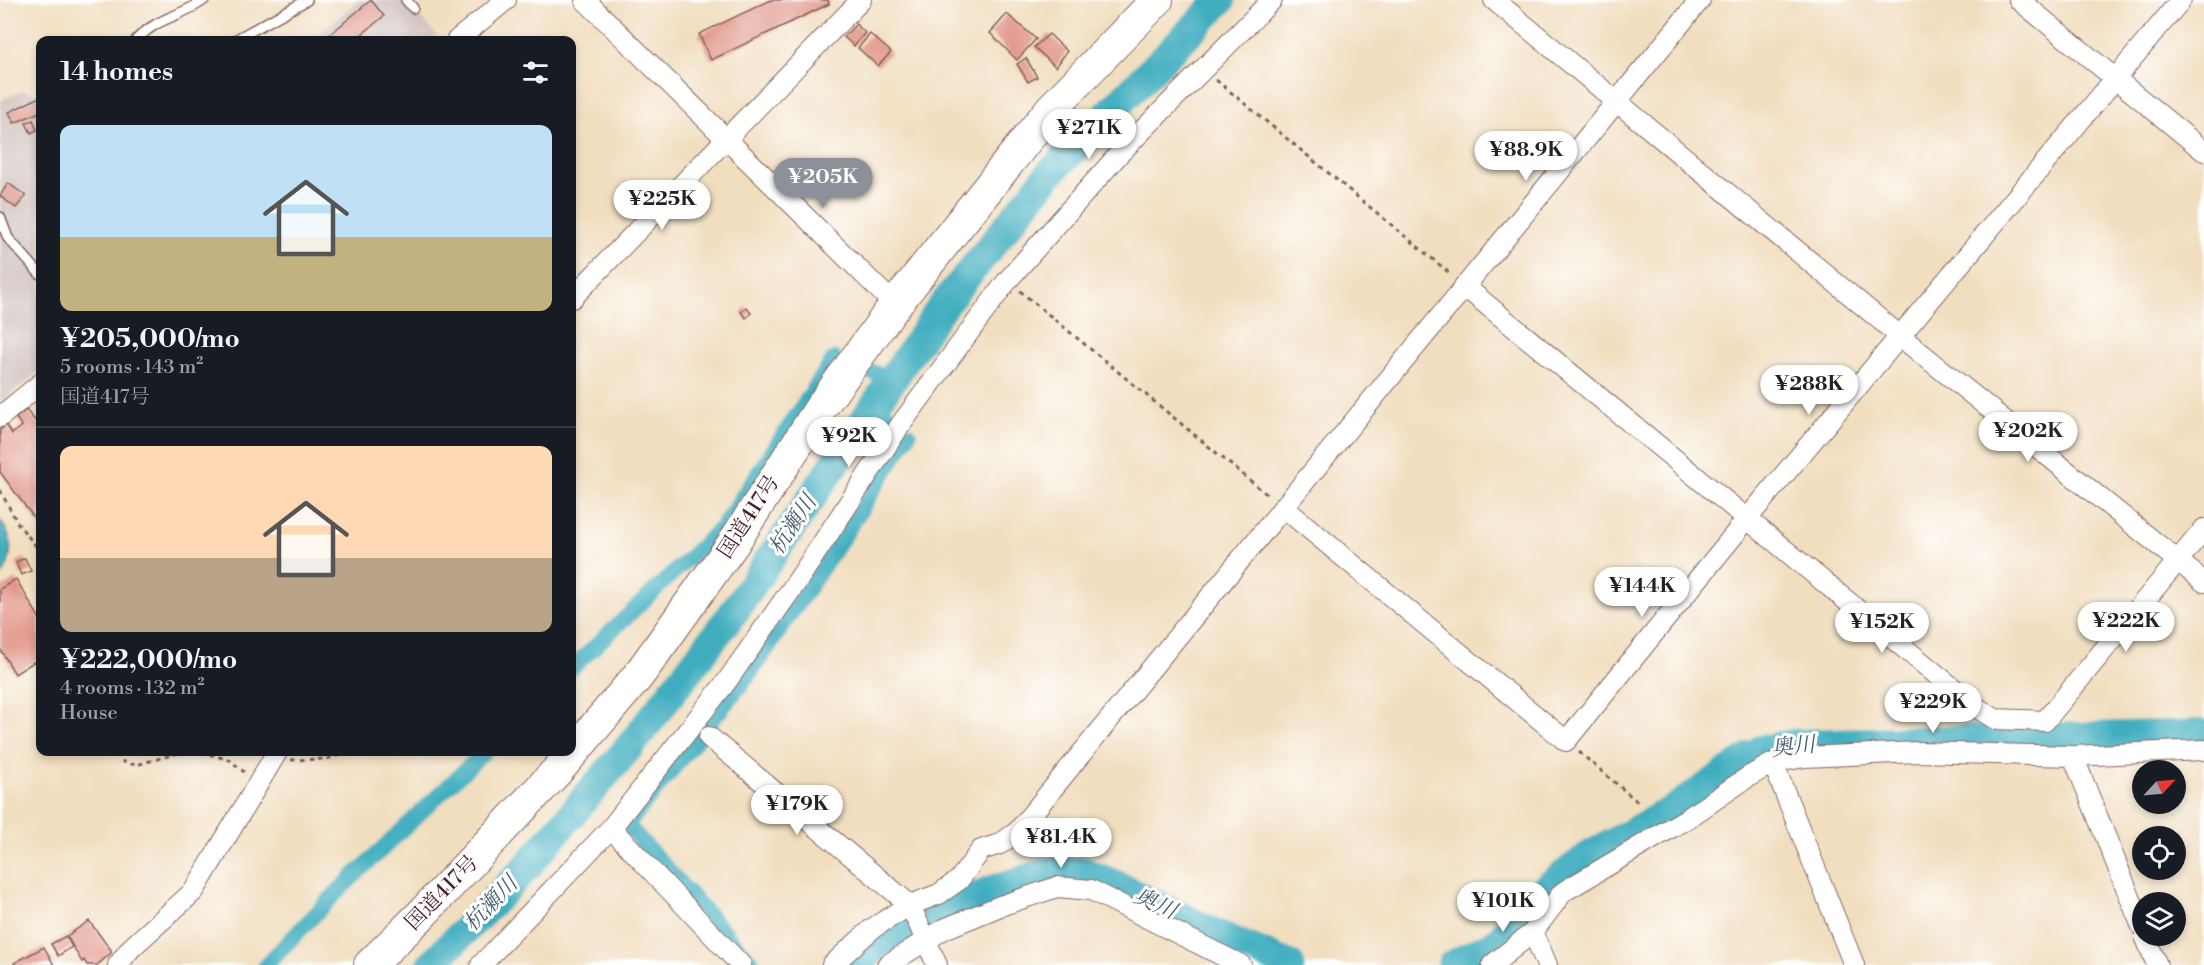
<!DOCTYPE html>
<html lang="en">
<head>
<meta charset="utf-8">
<style>
	body { margin:0; font-family:"Libre Bodoni","Noto Serif JP",serif; background:#20242c; color:#f1f3f6; height:100vh; display:flex; flex-direction:column; font-size:22px; white-space:nowrap }
	* { box-sizing:border-box; margin:0 }
	p { font-size:20px; color:#9ea1a6 }
	.icon { flex:none; width:33px; height:33px; fill:none; stroke:currentColor; stroke-width:2; stroke-linecap:round; stroke-linejoin:round }
	.map { position:relative; flex:1; overflow:hidden }
	.side { position:absolute; left:36px; top:36px; width:540px; height:720px; display:flex; flex-direction:column; background:#171b24; border-radius:12px; box-shadow:0 3px 9px #0003 }
	.side>* { flex:none }
	.needle { width:39px; rotate:64deg }
	.fabs { position:absolute; left:2132px; top:760px; display:grid; gap:12px }
	.fabs a { display:grid; place-items:center; width:54px; height:54px; border-radius:50%; background:#171b24; box-shadow:0 3px 9px #0003; font-size:30px }
	.price { position:absolute; translate:-50% -51px; padding:0 14px; border-radius:21px; background:#fff; color:#222; font-size:20px; line-height:39px; filter:drop-shadow(0 2px 3px #0008) }
	.price::after { content:''; position:absolute; left:50%; top:36px; width:18px; height:14px; margin-left:-9px; background:inherit; clip-path:polygon(0 0,100% 0,50% 100%) }
	.price.selected { background:#8c9099; color:#fff }
	ul { padding:0; list-style:none }
	li { display:grid; align-content:center; gap:12px; height:318px; padding:0 24px }
	li+li { border-top:2px solid #363941 }
	li span { display:grid; place-items:center; height:186px; border-radius:12px; color:#555 }
	li>.icon { margin-inline-start:auto }
	span .icon { width:108px; height:108px; fill:#fffc; stroke-width:1 }
	li b { font-size:26px }
	h2 { display:flex; justify-content:space-between; align-items:center; height:72px; padding:0 24px; font-size:26px }
	.map>svg:first-child { display:block }
	.industrial { fill:#cfc0bb }
	.water { fill:#41adbf; stroke:#466675; stroke-width:1.5 }
	.lines { fill:none; stroke-linecap:round; stroke-linejoin:round }
	.canal { stroke:#41adbf; stroke-width:16 }
	.river { stroke:#41adbf; stroke-width:30 }
	.building { fill:#e19485 }
	.service-casing { stroke:#84625f; stroke-width:12 }
	.minor-casing { stroke:#84625f; stroke-width:22 }
	.trunk-casing { stroke:#84625f; stroke-width:34 }
	.path { stroke:#84625f; stroke-width:3; stroke-dasharray:4.5 4.5; stroke-linecap:butt }
	.service { stroke:#fff; stroke-width:9 }
	.minor { stroke:#fff; stroke-width:20 }
	.trunk { stroke:#fff; stroke-width:32 }
	.labels { text-anchor:middle; dominant-baseline:central; stroke-width:6; stroke-linejoin:round; paint-order:stroke }
	.street-label { font-size:21px; fill:#4a1f2b; stroke:#fff }
	.water-label { font-size:22px; font-style:italic; fill:#465f6e; stroke:#fff }
</style>
</head>
<body>
<div class="map">
<svg width="2204" height="965" viewBox="0 0 2204 965">
	<rect width="100%" height="100%" fill="#fff"/>
	<filter id="ink" filterUnits="userSpaceOnUse"><feTurbulence type="fractalNoise" baseFrequency=".0167" numOctaves="2"/><feDisplacementMap in="SourceGraphic" scale="12" xChannelSelector="R" yChannelSelector="G"/><feConvolveMatrix kernelMatrix="1 2 1 2 8 2 1 2 1" color-interpolation-filters="sRGB"/></filter>
	<filter id="wash" filterUnits="userSpaceOnUse"><feTurbulence type="fractalNoise" baseFrequency=".008" numOctaves="4" result="noise"/><feDisplacementMap in="SourceGraphic" scale="24" xChannelSelector="R" yChannelSelector="G"/><feGaussianBlur stdDeviation="1.35" result="paint"/><feColorMatrix in="noise" values="0 0 0 0 0 0 0 0 0 0 0 0 0 0 0 0 0 1.4 0 .05"/><feComposite in="paint" operator="in"/></filter>
	<g filter="url(#wash)">
		<rect width="100%" height="100%" fill="#f1debf"/>
		<path class="industrial" d="M 359,0 L 402,0 L 437,35 L 431,40 L 312,40 Z
			M 23,90 L 40,95 L 40,370 L 0,403 L 0,101 Z"/>
		<path class="water" d="M 0,520 C 14,538 14,559 0,578 Z"/>
		<g class="lines">
			<path class="canal" d="M 868,370 L 890,380
				M 875,402 L 894,422
				M 572,668 L 723,526 L 834,359
				M 266,965 L 335,894 L 484,752
				M 754,965 L 627,825 L 749,675 L 846,533 L 909,434"/>
			<path class="river" d="M 431,965 L 525,869 L 635,740 L 733,613 L 941,308 L 1050,173 L 1221,0
				M 857,965 L 881,941 L 925,919 L 992,890 L 1049,872 L 1084,872 L 1116,885 L 1212,932 L 1290,965
				M 1452,965 L 1496,943 L 1546,888 L 1589,856 L 1677,807 L 1761,750 L 1793,744 L 2204,734"/>
		</g>
		<g id="blocks">
			<path class="building" d="M 371,0 L 384,16 L 355,40 L 332,40 L 328,36 Z
				M 771,0 L 828,0 L 829,4 L 711,60 L 699,34 Z
				M 1007,14 L 1036,39 L 1017,60 L 990,33 Z
				M 856,24 L 865,33 L 854,46 L 844,37 Z
				M 870,34 L 891,52 L 878,66 L 858,48 Z
				M 1049,34 L 1067,51 L 1056,67 L 1034,47 Z
				M 1026,58 L 1037,77 L 1028,82 L 1017,64 Z
				M 40,97 L 40,112 L 14,123 L 9,112 Z
				M 33,120 L 37,130 L 31,133 L 26,123 Z
				M 8,183 L 26,196 L 16,208 L 0,196 Z
				M 746,307 L 751,313 L 746,318 L 741,312 Z
				M 26,410 L 38,424 L 40,422 L 40,526 L 0,472 L 0,430 L 6,425 L 12,434 L 22,426 L 16,418 Z
				M 25,558 L 31,571 L 21,575 L 16,562 Z
				M 16,579 L 40,619 L 40,658 L 15,674 L 0,649 L 0,589 Z
				M 89,921 L 111,950 L 111,953 L 97,965 L 87,965 L 84,960 L 82,962 L 67,936 Z
				M 66,936 L 72,947 L 58,956 L 51,944 Z
				M 44,947 L 54,965 L 15,965 L 14,963 Z"/>
		</g>
	</g>
	<g filter="url(#ink)">
		<use href="#blocks" fill-opacity="0" stroke="#84625f" stroke-width="1.5"/>
		<g class="lines">
			<defs>
				<path id="service" d="M 406,0 L 413,8
					M 136,40 C 159,16 179,18 204,0
					M 235,40 L 307,0
					M 0,217 L 8,238 L 40,274"/>
				<path id="minor" d="M 585,0 L 895,305
					M 1494,0 L 1901,337 L 2204,582
					M 2019,0 L 2204,151
					M 457,40 L 506,0
					M 1464,286 L 1976,707 L 1995,719 L 2045,721 L 2204,529
					M 572,298 L 861,0
					M 0,417 L 40,384
					M 1283,507 L 1566,741 L 1747,519 L 2181,0
					M 709,737 L 910,905 L 937,965
					M 2073,756 L 2142,927
					M 1773,763 L 1854,965
					M 611,828 L 741,965
					M 2145,936 L 2157,965
					M 118,965 L 131,948 L 194,891 L 277,752
					M 481,965 L 611,828 L 727,681 L 798,580 L 901,424 L 1007,281 L 1120,153 L 1272,0
					M 832,965 L 873,928 L 910,905 L 939,894 L 959,880 L 981,850 L 1000,844 L 1017,832 L 1700,0
					M 887,965 L 944,929 L 1000,906 L 1057,887 L 1091,890 L 1241,965
					M 1492,965 L 1533,932
					M 1547,965 L 1533,932 L 1563,892 L 1691,816 L 1748,777 L 1773,763 L 1804,757 L 1918,752 L 2073,756 L 2204,750"/>
				<path id="trunk" d="M 370,965 L 419,917 L 558,770 L 638,676 L 732,545 L 821,407 L 895,305 L 1051,109 L 1157,0"/>
			</defs>
			<use href="#service" class="service-casing"/>
			<use href="#minor" class="minor-casing"/>
			<use href="#trunk" class="trunk-casing"/>
			<path class="path" d="M 1216,80 L 1452,275
				M 1020,291 L 1270,497
				M 0,490 L 18,524 L 40,551
				M 119,752 L 123,762 L 136,765 L 182,752
				M 201,752 L 230,760 L 244,772
				M 1579,752 L 1639,803
				M 291,760 L 326,759 L 351,752"/>
			<use href="#service" class="service"/>
			<use href="#minor" class="minor"/>
			<use href="#trunk" class="trunk"/>
		</g>
	</g>
	<g class="labels">
		<g class="street-label">
			<text transform="translate(749 517) rotate(-57)">国道417号</text>
			<text transform="translate(442 893) rotate(-46)">国道417号</text>
		</g>
		<g class="water-label">
			<text transform="translate(793 525) rotate(-56)">杭瀬川</text>
			<text transform="translate(1793 747) rotate(-6)">奥川</text>
			<text transform="translate(491 904) rotate(-46)">杭瀬川</text>
			<text transform="translate(1155 904) rotate(24)">奥川</text>
		</g>
	</g>
</svg>
<div class="fabs">
<a><svg class="needle" viewBox="-14 -14 28 28"><path d="M0-13l5 13h-10z" fill="#e53935"/><path d="M0 13l5-13h-10z" fill="#9ea1a6"/></svg></a>
<a><svg class="icon" aria-label="locate" viewBox="0 0 24 24"><circle cx="12" cy="12" r="6"/><path d="M12 2v4M12 18v4M2 12h4M18 12h4"/></svg></a>
<a><svg class="icon" aria-label="layers" viewBox="0 0 24 24"><path d="M12 4l9 5-9 5-9-5zM3 14l9 5 9-5"/></svg></a>
</div>
<b class="price" style="left:1089px;top:160px">¥271K</b>
<b class="price" style="left:1526px;top:182px">¥88.9K</b>
<b class="price selected" style="left:823px;top:209px">¥205K</b>
<b class="price" style="left:662px;top:231px">¥225K</b>
<b class="price" style="left:1809px;top:416px">¥288K</b>
<b class="price" style="left:2028px;top:463px">¥202K</b>
<b class="price" style="left:849px;top:468px">¥92K</b>
<b class="price" style="left:1642px;top:618px">¥144K</b>
<b class="price" style="left:2126px;top:653px">¥222K</b>
<b class="price" style="left:1882px;top:654px">¥152K</b>
<b class="price" style="left:1933px;top:734px">¥229K</b>
<b class="price" style="left:797px;top:836px">¥179K</b>
<b class="price" style="left:1061px;top:869px">¥81.4K</b>
<b class="price" style="left:1503px;top:933px">¥101K</b>
<section class="side">
<h2>14 homes<svg class="icon" aria-label="filters" viewBox="0 0 24 24"><path d="M4 7h16M4 17h16"/><circle cx="9" cy="7" r="2"/><circle cx="15" cy="17" r="2"/></svg></h2>
<ul>
<li><span style="background:linear-gradient(#bfe0f5 60%,#c2b280 0)"><svg class="icon" aria-label="home" viewBox="0 0 24 24"><path d="M3 11l9-7 9 7M6 9v11h12V9"/></svg></span><div><b>¥205,000/mo</b><p>5 rooms · 143 m²</p><p>国道417号</p></div></li>
<li><span style="background:linear-gradient(#ffd9b3 60%,#b9a48a 0)"><svg class="icon" aria-label="home" viewBox="0 0 24 24"><path d="M3 11l9-7 9 7M6 9v11h12V9"/></svg></span><div><b>¥222,000/mo</b><p>4 rooms · 132 m²</p><p>House</p></div></li>
</ul>
</section>
</div>
</body>
</html>
